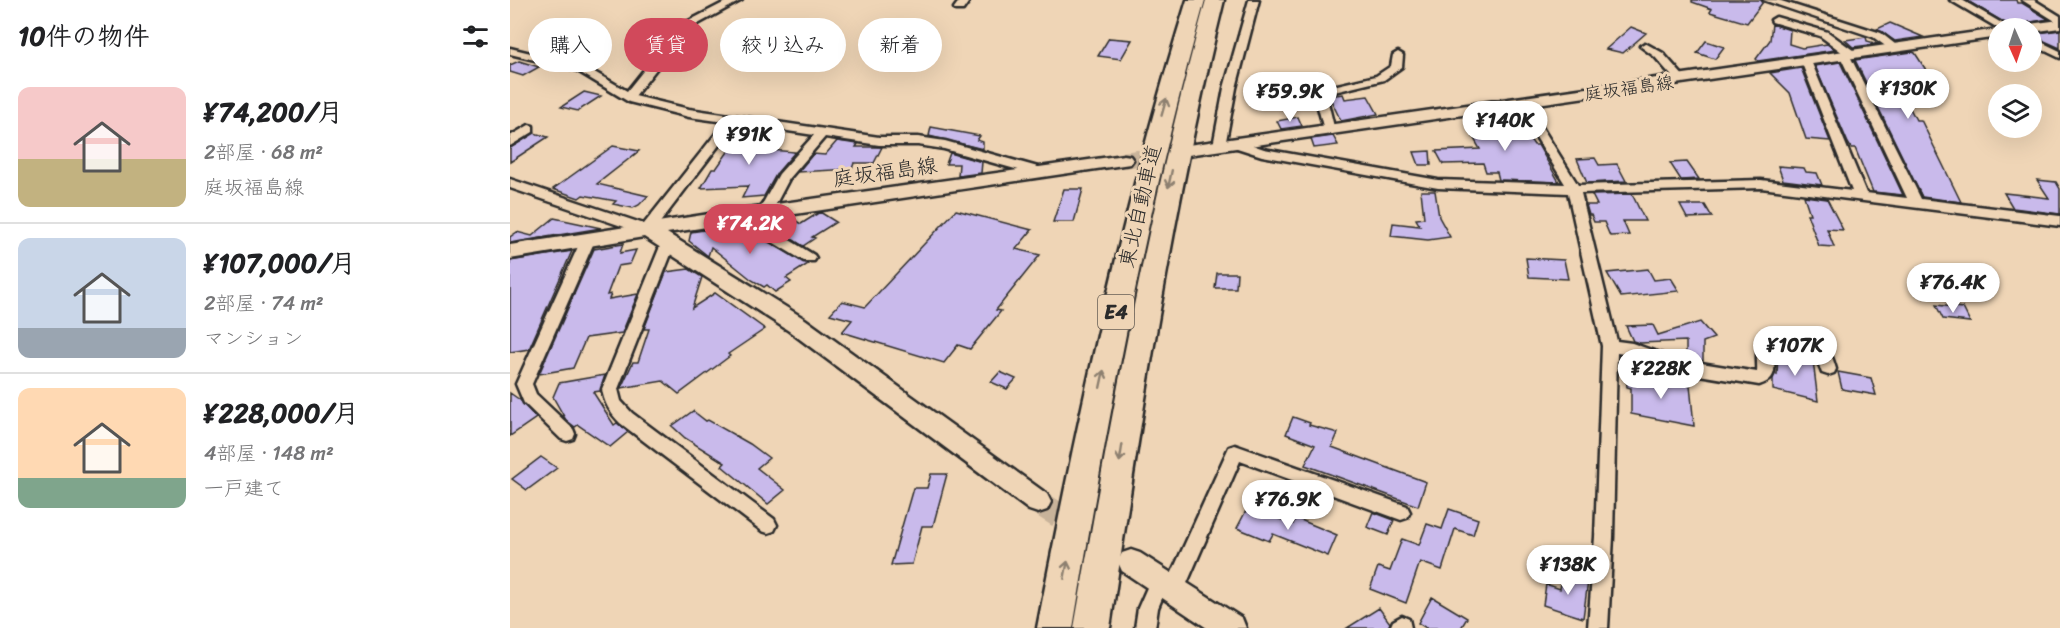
<!DOCTYPE html>
<html lang="ja">
<head>
<meta charset="utf-8">
<style>
	body { margin:0; font-family:Sriracha,"Klee One",sans-serif; background:#f6f6f6; color:#202124; height:100vh; display:flex; flex-direction:column; font-size:22px; white-space:nowrap }
	* { box-sizing:border-box; margin:0 }
	p { font-size:20px; color:#757577 }
	.icon { flex:none; width:33px; height:33px; fill:none; stroke:currentColor; stroke-width:2; stroke-linecap:round; stroke-linejoin:round }
	.map { position:relative; flex:1; overflow:hidden }
	.side { display:flex; flex-direction:column; background:#fff; width:510px }
	.side>* { flex:none }
	.banner { position:absolute; left:18px; top:18px; width:570px; height:54px; display:flex; gap:12px }
	.needle { width:39px; rotate:177deg }
	.tools { position:absolute; left:1478px; top:18px; display:grid; gap:12px }
	.tools a { display:grid; place-items:center; width:54px; height:54px; border-radius:50%; background:#fff; box-shadow:0 6px 24px #0002; font-size:30px }
	.price { position:absolute; translate:-50% -51px; padding:0 14px; border-radius:21px; background:#fff; color:#222; font-size:20px; line-height:39px; filter:drop-shadow(0 2px 3px #0008) }
	.price::after { content:''; position:absolute; left:50%; top:36px; width:18px; height:14px; margin-left:-9px; background:inherit; clip-path:polygon(0 0,100% 0,50% 100%) }
	.price.on { background:#d1495b; color:#fff }
	ul { padding:0; list-style:none }
	li { display:flex; align-items:center; gap:18px; height:150px; padding:0 18px }
	li+li { border-top:2px solid #e0e0e0 }
	li span { display:grid; place-items:center; flex:none; width:168px; height:120px; border-radius:12px; color:#555 }
	li>.icon { margin-inline-start:auto }
	span .icon { width:72px; height:72px; fill:#fffc; stroke-width:1 }
	li b { font-size:26px }
	h2 { display:flex; justify-content:space-between; align-items:center; height:72px; padding:0 18px; font-size:26px }
	.chip { padding:0 21px; border-radius:27px; background:#fff; box-shadow:0 6px 24px #0002; font-size:21px; line-height:54px }
	.chip.on { background:#d1495b; color:#fff }
	main { display:flex; flex:1; min-height:0 }
	.map>svg:first-child { display:block }
	.building { fill:#c9baeb; stroke:#2b2b2b; stroke-width:1.5 }
	.lines { fill:none; stroke-linecap:round; stroke-linejoin:round }
	.secondary-tunnel-far1 { stroke:#c8b39a; stroke-width:16; stroke-dasharray:16 8; stroke-linecap:butt }
	.secondary-tunnel { stroke:#c8b39a; stroke-width:25; stroke-dasharray:25 13; stroke-linecap:butt }
	.street-casing { stroke:#2b2b2b; stroke-width:5 }
	.secondary-casing { stroke:#2b2b2b; stroke-width:5 }
	.highway-casing { stroke:#2b2b2b; stroke-width:5 }
	.street { fill:#efd5b6; fill-rule:evenodd }
	.secondary { fill:#efd5b6; fill-rule:evenodd }
	.highway { fill:#efd5b6; fill-rule:evenodd }
	.oneway { stroke:#8d8070 }
	.labels { text-anchor:middle; dominant-baseline:central; stroke-width:6; stroke-linejoin:round; paint-order:stroke }
	.far-street-label { font-size:18px; fill:#2b2b2b; stroke:#efd5b6 }
	.shield { fill:#efd5b6; stroke:#665e55; stroke-width:1.5 }
	.shield-label { font-size:20px; font-weight:bold; fill:#2b2b2b }
	.street-label { font-size:21px; fill:#2b2b2b; stroke:#efd5b6 }
</style>
</head>
<body>
<main>
<section class="side">
<h2>10件の物件<svg class="icon" aria-label="filters" viewBox="0 0 24 24"><path d="M4 7h16M4 17h16"/><circle cx="9" cy="7" r="2"/><circle cx="15" cy="17" r="2"/></svg></h2>
<ul>
<li><span style="background:linear-gradient(#f6c9c9 60%,#c2b280 0)"><svg class="icon" aria-label="home" viewBox="0 0 24 24"><path d="M3 11l9-7 9 7M6 9v11h12V9"/></svg></span><div><b>¥74,200/月</b><p>2部屋 · 68 m²</p><p>庭坂福島線</p></div></li>
<li><span style="background:linear-gradient(#c9d6e8 75%,#9aa5b1 0)"><svg class="icon" aria-label="home" viewBox="0 0 24 24"><path d="M3 11l9-7 9 7M6 9v11h12V9"/></svg></span><div><b>¥107,000/月</b><p>2部屋 · 74 m²</p><p>マンション</p></div></li>
<li><span style="background:linear-gradient(#ffd9b3 75%,#7fa58c 0)"><svg class="icon" aria-label="home" viewBox="0 0 24 24"><path d="M3 11l9-7 9 7M6 9v11h12V9"/></svg></span><div><b>¥228,000/月</b><p>4部屋 · 148 m²</p><p>一戸建て</p></div></li>
</ul>
</section>
<div class="map">
<svg width="1550" height="628" viewBox="0 0 1550 628">
	<rect width="100%" height="100%" fill="#efd5b6"/>
	<filter id="ink" filterUnits="userSpaceOnUse"><feTurbulence type="fractalNoise" baseFrequency=".0167" numOctaves="2"/><feDisplacementMap in="SourceGraphic" scale="12" xChannelSelector="R" yChannelSelector="G"/><feConvolveMatrix kernelMatrix="1 2 1 2 8 2 1 2 1" color-interpolation-filters="sRGB"/></filter>
	<g filter="url(#ink)">
		<path class="building" d="M 1182,0 L 1251,0 L 1253,2 L 1237,23 L 1200,12 L 1202,9 L 1182,2 Z
			M 1456,0 L 1506,0 L 1507,3 L 1512,3 L 1538,19 L 1500,26 Z
			M 1380,23 L 1413,37 L 1385,41 L 1367,29 Z
			M 1262,24 L 1280,30 L 1279,44 L 1292,48 L 1317,44 L 1325,50 L 1248,61 L 1246,59 L 1260,40 Z
			M 1121,27 L 1136,33 L 1113,53 L 1096,49 Z
			M 1550,30 L 1550,48 L 1521,35 L 1521,34 Z
			M 1356,37 L 1357,41 L 1368,44 L 1343,47 L 1335,40 Z
			M 599,38 L 622,40 L 611,59 L 588,56 Z
			M 1196,41 L 1214,47 L 1205,59 L 1187,53 Z
			M 1402,52 L 1405,53 L 1429,90 L 1403,88 L 1393,77 L 1389,80 L 1393,87 L 1389,87 L 1406,120 L 1411,120 L 1451,202 L 1412,197 L 1345,60 Z
			M 9,61 L 29,67 L 13,76 L 0,72 L 0,65 Z
			M 1330,62 L 1393,195 L 1363,192 L 1345,148 L 1341,148 L 1338,143 L 1305,66 Z
			M 1291,68 L 1320,141 L 1296,139 L 1280,93 L 1260,73 Z
			M 74,92 L 91,96 L 68,111 L 51,107 Z
			M 833,94 L 835,99 L 858,96 L 868,114 L 831,121 L 819,96 Z
			M 1002,112 L 1024,145 L 1028,145 L 1049,182 L 989,180 L 987,172 L 976,172 L 973,163 L 933,164 L 926,151 L 970,149 L 959,130 L 988,127 L 980,114 Z
			M 788,117 L 792,126 L 771,129 L 767,121 Z
			M 421,127 L 470,136 L 467,140 L 473,142 L 473,149 L 419,136 Z
			M 248,129 L 262,131 L 250,149 L 285,152 L 267,173 L 254,196 L 232,198 L 238,186 L 191,188 L 202,169 L 206,169 L 229,136 L 240,136 Z
			M 24,133 L 38,137 L 0,162 L 0,148 Z
			M 823,136 L 828,145 L 804,148 L 801,139 Z
			M 327,141 L 348,144 L 346,147 L 372,147 L 364,163 L 344,163 L 342,169 L 288,172 L 303,154 L 315,155 Z
			M 103,146 L 129,151 L 87,184 L 138,196 L 129,205 L 123,208 L 103,204 L 106,201 L 73,195 L 69,198 L 43,189 Z
			M 920,151 L 921,165 L 909,165 L 904,152 Z
			M 440,153 L 472,162 L 471,173 L 448,176 L 449,164 L 436,164 Z
			M 1085,158 L 1089,165 L 1107,164 L 1116,181 L 1077,183 L 1067,159 Z
			M 1177,162 L 1189,179 L 1171,180 L 1160,163 Z
			M 1268,166 L 1294,168 L 1296,172 L 1307,173 L 1312,185 L 1273,180 Z
			M 1527,180 L 1546,182 L 1550,189 L 1550,214 L 1503,208 L 1494,193 L 1539,198 Z
			M 554,189 L 573,189 L 564,222 L 543,222 Z
			M 911,191 L 925,191 L 929,217 L 940,237 L 918,240 L 881,236 L 883,223 L 910,226 L 906,219 L 914,218 Z
			M 1122,194 L 1135,221 L 1113,221 L 1119,235 L 1100,236 L 1094,222 L 1084,222 L 1081,215 L 1079,215 L 1076,205 L 1087,205 L 1082,195 Z
			M 1294,196 L 1317,199 L 1333,230 L 1317,229 L 1324,247 L 1309,246 L 1297,214 L 1300,214 Z
			M 1170,205 L 1195,205 L 1202,217 L 1177,218 Z
			M 446,210 L 522,230 L 506,249 L 530,255 L 486,310 L 491,311 L 460,349 L 448,345 L 434,363 L 332,332 L 342,320 L 320,314 L 332,301 L 355,307 Z
			M 310,212 L 326,222 L 302,237 L 305,238 L 293,246 L 261,226 L 280,217 L 291,224 Z
			M 44,218 L 91,228 L 0,243 L 0,237 L 7,232 L 22,236 Z
			M 233,224 L 244,233 L 242,238 L 246,235 L 298,264 L 276,278 L 281,282 L 265,292 L 257,285 L 254,287 L 242,280 L 201,247 L 198,256 L 179,241 L 181,232 L 194,230 L 200,235 L 215,227 Z
			M 113,244 L 110,253 L 126,250 L 120,264 L 108,266 L 97,295 L 101,294 L 99,299 L 128,294 L 112,333 L 76,338 L 63,368 L 29,374 L 84,249 Z
			M 62,251 L 19,349 L 0,352 L 0,261 Z
			M 1016,258 L 1054,260 L 1058,279 L 1019,277 Z
			M 179,269 L 192,277 L 182,308 L 205,293 L 255,329 L 218,354 L 220,356 L 169,394 L 153,381 L 111,388 L 123,362 L 128,362 L 139,329 L 134,329 L 156,272 Z
			M 1138,269 L 1144,280 L 1161,278 L 1169,291 L 1111,297 L 1097,273 Z
			M 707,273 L 727,273 L 726,288 L 705,288 Z
			M 1426,305 L 1453,308 L 1460,322 L 1433,319 Z
			M 1190,322 L 1204,338 L 1193,342 L 1193,361 L 1176,358 L 1176,341 L 1130,343 L 1123,341 L 1116,326 L 1143,325 L 1148,335 Z
			M 1268,351 L 1303,361 L 1308,401 L 1263,390 L 1263,379 L 1265,374 L 1267,375 Z
			M 490,372 L 506,379 L 497,389 L 481,382 Z
			M 1328,372 L 1361,378 L 1366,395 L 1332,389 Z
			M 95,375 L 90,391 L 83,392 L 104,425 L 107,423 L 118,432 L 100,447 L 68,425 L 65,427 L 56,420 L 43,397 L 49,383 Z
			M 1116,375 L 1180,385 L 1184,426 L 1121,414 L 1121,388 L 1117,387 Z
			M 0,393 L 10,400 L 26,418 L 0,436 Z
			M 183,411 L 196,421 L 198,420 L 240,444 L 259,458 L 247,468 L 275,490 L 258,504 L 212,466 L 215,463 L 175,438 L 162,426 Z
			M 783,417 L 800,423 L 799,425 L 828,433 L 822,447 L 916,482 L 908,506 L 795,465 L 805,445 L 776,434 Z
			M 31,457 L 47,468 L 17,490 L 2,479 Z
			M 421,474 L 437,474 L 423,526 L 412,526 L 402,564 L 381,565 L 403,488 L 417,488 Z
			M 738,507 L 783,524 L 786,518 L 827,535 L 818,556 L 763,534 L 759,541 L 727,528 Z
			M 939,509 L 968,519 L 963,535 L 945,529 L 932,570 L 910,562 L 896,603 L 860,589 L 868,567 L 880,571 L 892,539 L 909,545 L 917,524 L 932,529 Z
			M 863,512 L 884,520 L 878,535 L 857,527 Z
			M 1053,572 L 1078,581 L 1073,618 L 1033,605 L 1036,584 L 1050,589 Z
			M 922,597 L 957,618 L 951,628 L 916,628 L 908,623 Z
			M 869,608 L 880,623 L 878,628 L 837,628 Z"/>
		<g class="lines">
			<path class="secondary-tunnel-far1" d="M 614,160 L 660,153"/>
			<path class="secondary-tunnel" d="M 528,502 L 573,531"/>
			<defs>
				<path id="street" d="M 219,0 L 232,0 L 177,30 L 125,96 L 179,109 L 369,137 L 408,137 L 435,141 L 535,169 L 536,172 L 530,176 L 434,149 L 408,145 L 369,145 L 315,137 L 279,179 L 260,215 L 255,216 L 248,212 L 269,174 L 304,135 L 226,123 L 142,233 L 132,233 L 0,188 L 0,179 L 134,224 L 215,122 L 179,117 L 119,102 L 66,70 L 0,54 L 0,48 L 74,66 L 117,91 L 169,26 Z
					M 450,0 L 460,0 L 453,10 L 445,10 L 444,8 Z
					M 739,0 L 749,0 L 726,88 L 715,146 L 709,150 L 703,146 L 714,88 Z
					M 1253,0 L 1268,0 L 1371,33 L 1390,48 L 1389,50 L 1381,50 L 1363,37 Z
					M 1440,0 L 1452,0 L 1500,28 L 1488,28 Z
					M 1512,0 L 1524,0 L 1550,16 L 1550,24 Z
					M 1266,17 L 1318,32 L 1347,53 L 1347,57 L 1341,58 L 1411,199 L 1550,216 L 1550,226 L 1251,188 L 1071,193 L 1107,341 L 1122,343 L 1166,359 L 1247,372 C 1248,364 1245,352 1249,344 C 1257,331 1301,337 1312,344 C 1321,350 1323,360 1326,369 L 1324,373 L 1318,375 L 1312,373 L 1306,357 L 1301,352 L 1266,347 L 1263,349 C 1264,367 1269,379 1249,385 L 1165,371 L 1121,355 L 1107,353 L 1103,537 L 1098,628 L 1078,628 L 1085,537 L 1092,346 L 1058,193 L 928,188 L 752,156 L 721,146 L 719,143 L 725,139 L 754,149 L 928,180 L 1055,184 L 1005,103 L 1011,100 L 1017,103 L 1068,185 L 1251,180 L 1342,191 L 1291,61 L 1296,58 L 1301,61 L 1356,193 L 1397,198 L 1330,56 L 1333,53 L 1310,36 L 1262,22 L 1261,20 Z
					M 1521,37 L 1550,51 L 1550,58 L 1521,44 Z
					M 1135,43 L 1153,53 L 1175,78 L 1175,82 L 1167,82 L 1145,57 L 1130,46 Z
					M 888,52 L 893,55 L 892,67 L 874,80 L 816,94 L 825,131 L 823,134 L 815,134 L 804,92 L 806,90 L 866,76 L 881,66 L 883,55 Z
					M 19,125 L 23,126 L 23,132 L 0,146 L 0,136 Z
					M 238,210 L 243,211 L 247,220 L 304,255 L 306,258 L 304,261 L 294,261 L 236,226 L 231,214 Z
					M 78,235 L 85,240 L 22,384 L 26,394 L 63,429 L 65,434 L 63,439 L 57,441 L 51,439 L 14,403 L 6,384 L 71,240 Z
					M 158,239 L 165,244 L 108,389 L 111,401 L 122,413 L 264,519 L 267,525 L 264,531 L 258,533 L 252,531 L 110,423 C 100,413 94,403 92,389 L 151,244 Z
					M 725,445 L 897,506 L 900,512 L 897,518 L 891,520 L 730,461 L 671,597 L 664,599 L 657,597 L 655,591 L 648,608 L 645,628 L 625,628 L 628,608 L 643,574 L 650,571 L 657,574 L 659,579 L 719,447 Z
					M 892,616 L 899,619 L 901,628 L 880,628 L 883,621 Z"/>
				<path id="secondary" d="M 1550,20 L 1550,28 L 1521,32 L 1521,28 L 1512,28 L 1519,24 Z
					M 1488,29 L 1488,37 L 678,155 L 672,154 L 669,150 L 672,146 L 678,145 Z
					M 614,155 L 620,156 L 623,160 L 620,164 L 157,233 L 295,319 L 537,494 L 541,502 L 537,510 L 528,513 L 519,510 L 279,331 L 134,237 L 0,259 L 0,245 L 238,208 Z
					M 621,550 L 630,553 L 732,618 L 736,628 L 697,628 L 612,571 L 608,562 L 612,553 Z"/>
				<path id="highway" d="M 677,0 L 695,0 C 637,207 598,416 563,628 L 527,628 C 568,416 613,206 677,0 Z
					M 696,0 L 714,0 C 663,207 631,417 600,628 L 564,628 C 601,417 639,207 696,0 Z"/>
			</defs>
			<use href="#street" class="street-casing"/>
			<use href="#secondary" class="secondary-casing"/>
			<use href="#highway" class="highway-casing"/>
			<use href="#street" class="street"/>
			<use href="#secondary" class="secondary"/>
			<use href="#highway" class="highway"/>
		</g>
		<defs><path id="oneway-shaft" d="M-6 0H5M1.5-3L5.5 0L1.5 3" fill="none" stroke-width="1.6" stroke-linecap="round" stroke-linejoin="round" transform="scale(1.5)"/></defs>
		<g class="oneway">
			<use href="#oneway-shaft" transform="translate(654 107) rotate(-74)"/>
			<use href="#oneway-shaft" transform="translate(660 179) rotate(102)"/>
			<use href="#oneway-shaft" transform="translate(592 379) rotate(-78)"/>
			<use href="#oneway-shaft" transform="translate(611 453) rotate(99)"/>
			<use href="#oneway-shaft" transform="translate(556 570) rotate(-79)"/>
		</g>
	</g>
	<g class="labels">
		<g class="far-street-label">
			<text transform="translate(1119 88) rotate(-8)">庭坂福島線</text>
		</g>
		<rect class="shield" x="588" y="295" width="36" height="34" rx="4.5"/>
		<g class="shield-label">
			<text x="606" y="312">E4</text>
		</g>
		<g class="street-label">
			<text transform="translate(375 172) rotate(-8)">庭坂福島線</text>
			<text transform="translate(630 206) rotate(-77)">東北自動車道</text>
		</g>
	</g>
</svg>
<div class="tools">
<a><svg class="needle" viewBox="-14 -14 28 28"><path d="M0-13l5 13h-10z" fill="#e53935"/><path d="M0 13l5-13h-10z" fill="#757577"/></svg></a>
<a><svg class="icon" aria-label="layers" viewBox="0 0 24 24"><path d="M12 4l9 5-9 5-9-5zM3 14l9 5 9-5"/></svg></a>
</div>
<b class="price" style="left:1398px;top:120px">¥130K</b>
<b class="price" style="left:780px;top:123px">¥59.9K</b>
<b class="price" style="left:995px;top:152px">¥140K</b>
<b class="price" style="left:239px;top:166px">¥91K</b>
<b class="price on" style="left:240px;top:255px">¥74.2K</b>
<b class="price" style="left:1443px;top:314px">¥76.4K</b>
<b class="price" style="left:1285px;top:377px">¥107K</b>
<b class="price" style="left:1151px;top:400px">¥228K</b>
<b class="price" style="left:778px;top:531px">¥76.9K</b>
<b class="price" style="left:1058px;top:596px">¥138K</b>
<div class="banner">
<a class="chip">購入</a>
<a class="chip on">賃貸</a>
<a class="chip">絞り込み</a>
<a class="chip">新着</a>
</div>
</div>
</main>
</body>
</html>
